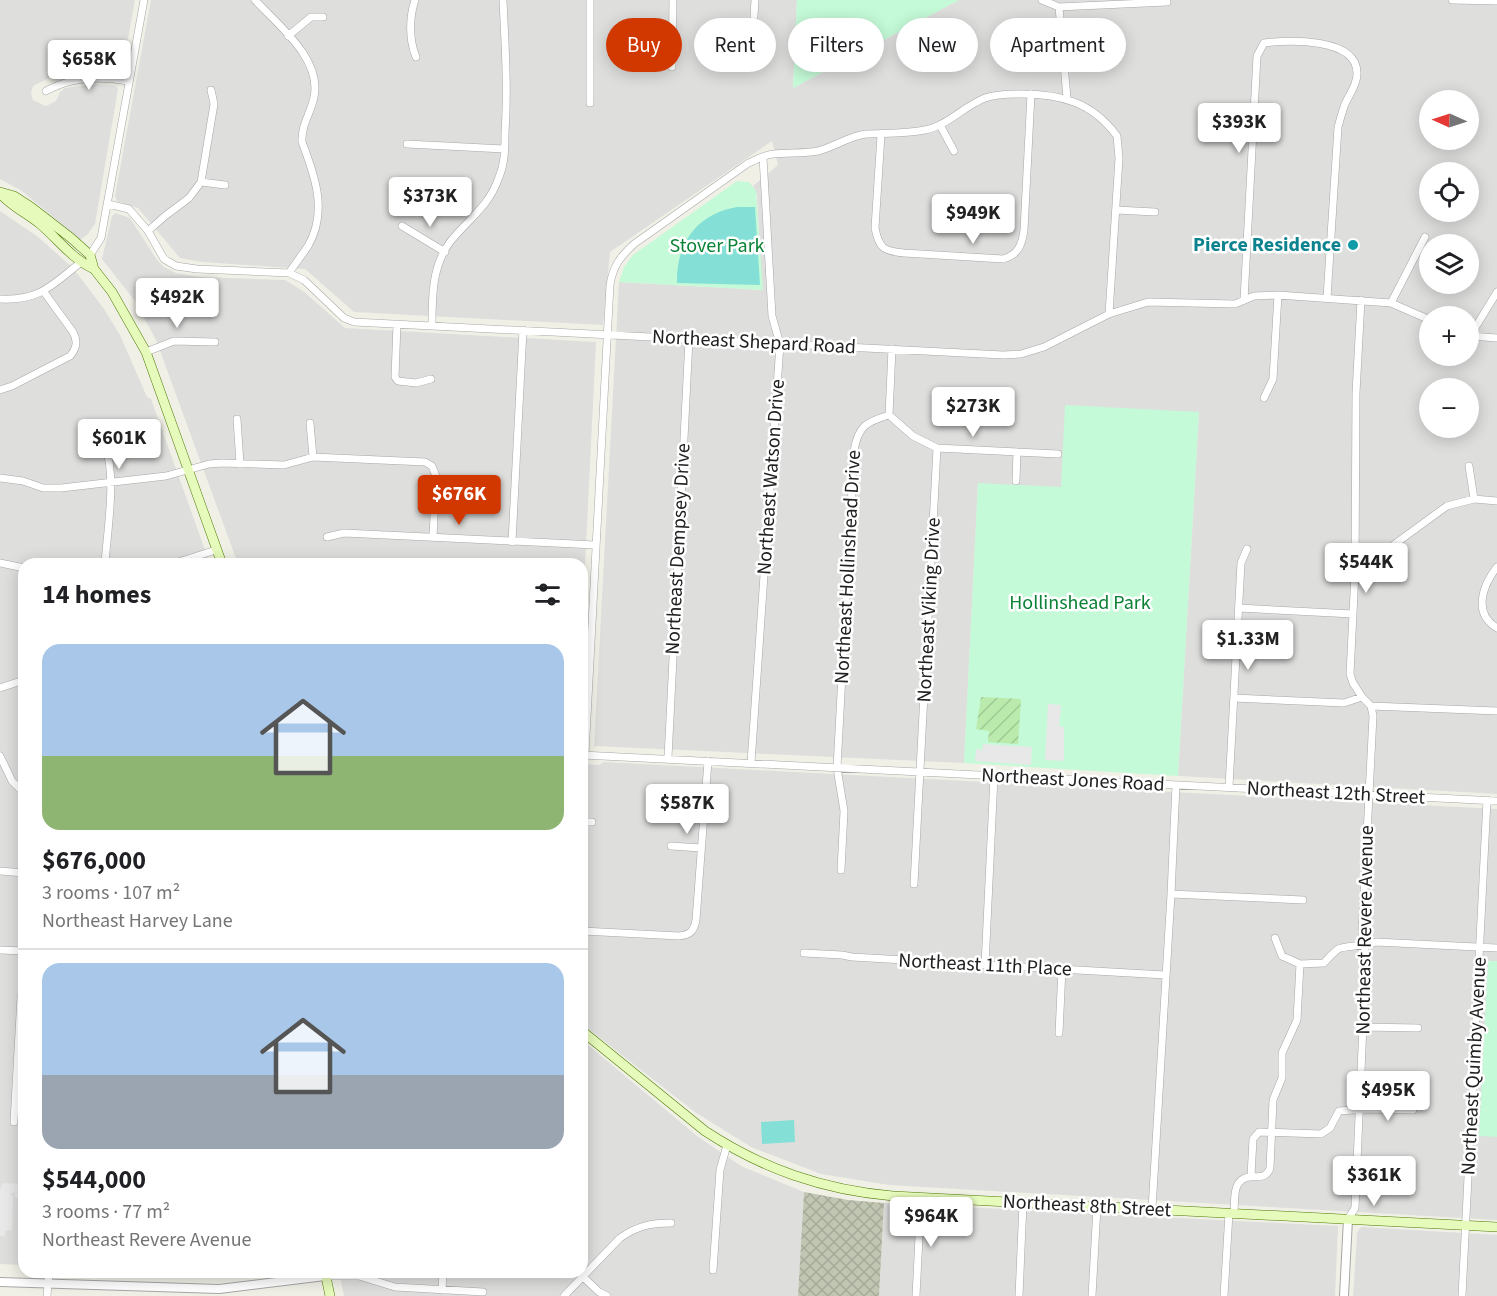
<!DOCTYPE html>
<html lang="en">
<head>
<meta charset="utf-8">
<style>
	body { margin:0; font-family:"Source Sans 3",sans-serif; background:#f2f2f2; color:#202124; height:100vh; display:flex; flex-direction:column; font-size:22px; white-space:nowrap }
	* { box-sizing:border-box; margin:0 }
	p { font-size:20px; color:#757577 }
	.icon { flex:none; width:33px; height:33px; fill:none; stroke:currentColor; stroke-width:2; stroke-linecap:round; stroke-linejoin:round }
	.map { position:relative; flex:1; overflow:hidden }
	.panel { position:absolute; left:18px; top:558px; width:570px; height:720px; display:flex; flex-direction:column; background:#fff; border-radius:18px; box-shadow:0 3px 15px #0003 }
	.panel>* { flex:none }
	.banner { position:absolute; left:606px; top:18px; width:570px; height:54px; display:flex; gap:12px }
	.needle { width:39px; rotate:273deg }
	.buttons { position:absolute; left:1419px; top:90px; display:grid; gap:12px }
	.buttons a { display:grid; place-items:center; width:60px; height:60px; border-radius:50%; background:#fff; box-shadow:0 3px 15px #0003; font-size:30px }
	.price { position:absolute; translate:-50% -51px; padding:0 14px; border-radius:6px; background:#fff; color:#222; font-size:20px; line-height:39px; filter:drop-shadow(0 2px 3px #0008) }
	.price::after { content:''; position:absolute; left:50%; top:36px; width:18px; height:14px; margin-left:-9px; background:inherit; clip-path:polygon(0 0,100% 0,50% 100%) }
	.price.selected { background:#d13800; color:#fff }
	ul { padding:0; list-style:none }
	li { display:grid; align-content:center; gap:12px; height:318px; padding:0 24px }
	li+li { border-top:2px solid #e0e0e0 }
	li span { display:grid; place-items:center; height:186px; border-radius:18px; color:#555 }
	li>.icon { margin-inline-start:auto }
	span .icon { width:108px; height:108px; fill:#fffc; stroke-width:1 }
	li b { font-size:26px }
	h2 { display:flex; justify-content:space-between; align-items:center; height:72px; padding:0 24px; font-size:26px }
	.tag { padding:0 21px; border-radius:27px; background:#fff; box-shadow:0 3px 15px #0003; font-size:21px; line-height:54px }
	.tag.selected { background:#d13800; color:#fff }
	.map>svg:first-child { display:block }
	.residential { fill:#dededd; fill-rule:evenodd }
	.construction { fill:url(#construction-cross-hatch) }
	.park { fill:#c4fad7 }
	.garden { fill:url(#garden-furrows) }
	.pitch { fill:#84e0d6 }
	.parking { fill:#e8e8e8 }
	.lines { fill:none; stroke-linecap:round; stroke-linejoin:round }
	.minor-casing { stroke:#a7a7a7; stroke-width:8 }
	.tertiary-casing { stroke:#a7a7a7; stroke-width:10 }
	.secondary-casing { stroke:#4e7b04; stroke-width:10 }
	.minor { stroke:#fff; stroke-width:7 }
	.tertiary { stroke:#fff; stroke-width:8 }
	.secondary { stroke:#e6fabb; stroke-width:9 }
	.culture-dot { fill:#0f9aa8; stroke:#fff; stroke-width:2 }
	.labels { text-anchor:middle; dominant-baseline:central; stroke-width:5; stroke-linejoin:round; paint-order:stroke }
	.culture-label { font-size:20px; font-weight:bold; fill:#0d838f; stroke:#fff; text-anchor:end }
	.park-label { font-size:20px; fill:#0a8235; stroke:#fff }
	.street-label { font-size:20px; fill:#202020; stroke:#fff }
</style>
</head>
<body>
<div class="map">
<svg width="1497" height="1296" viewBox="0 0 1497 1296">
	<defs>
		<pattern id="construction-cross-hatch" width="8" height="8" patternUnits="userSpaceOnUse" patternTransform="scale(1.5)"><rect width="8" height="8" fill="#c0c6b2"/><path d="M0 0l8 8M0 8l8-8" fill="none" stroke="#a5aa99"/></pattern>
		<pattern id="garden-furrows" width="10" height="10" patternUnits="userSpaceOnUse" patternTransform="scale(1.5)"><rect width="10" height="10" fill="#baebad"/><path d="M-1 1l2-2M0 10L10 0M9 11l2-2" fill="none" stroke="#a0c995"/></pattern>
	</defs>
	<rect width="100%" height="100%" fill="#f1f0e7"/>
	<path class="residential" d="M 0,0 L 135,0 L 122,71 L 99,70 L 53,76 L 33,86 L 31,93 L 33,100 L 46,106 L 56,101 L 60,92 L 65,88 L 97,84 L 116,86 L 118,89 L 95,224 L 88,234 L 80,240 L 22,191 L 0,179 Z
		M 151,0 L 797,0 L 793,88 L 959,0 L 1497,0 L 1497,794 L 1178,776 L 1199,412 L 1061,488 L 978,484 L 964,763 L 594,746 L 619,282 L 762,290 L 757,195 L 753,186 L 778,165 L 772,141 L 610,252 L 603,325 L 354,312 L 305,269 L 202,262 L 180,258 L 138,208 L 117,201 L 115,196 ZM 1430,100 L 1468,100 L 1468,140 L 1430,140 ZM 1430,172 L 1468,172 L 1468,212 L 1430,212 ZM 1430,244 L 1468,244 L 1468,284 L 1430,284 ZM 1430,316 L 1468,316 L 1468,356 L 1430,356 ZM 1430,388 L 1468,388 L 1468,428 L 1430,428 Z
		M 0,211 L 38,237 L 73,268 L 104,309 L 120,335 L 147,397 L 151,399 L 210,564 L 24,564 L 24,1265 L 0,1264 Z
		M 115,213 L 130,218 L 157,260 L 164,267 L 176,273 L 200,277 L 285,280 L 303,291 L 345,328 L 596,342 L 584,587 L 582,587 L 582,564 L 238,564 L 156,340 L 135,301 L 102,259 L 112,216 Z
		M 604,762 L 1497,809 L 1497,1220 L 889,1185 L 821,1174 L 751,1147 L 695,1112 L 582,1024 L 582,764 L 599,765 Z
		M 582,1040 L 697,1136 L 741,1166 L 804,1192 L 798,1296 L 344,1296 L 339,1272 L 582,1272 Z
		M 884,1203 L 1338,1226 L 1335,1296 L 879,1296 Z
		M 1362,1227 L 1497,1235 L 1497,1296 L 1353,1296 L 1357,1234 L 1359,1229 Z
		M 179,1272 L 286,1272 L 236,1278 L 178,1276 Z"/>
	<path class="construction" d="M 804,1192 L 848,1200 L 884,1203 L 879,1296 L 798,1296 Z"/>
	<path class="park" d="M 797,0 L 959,0 L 793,88 Z
		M 737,181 L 749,182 L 756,191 L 763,290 L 619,282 L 624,267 L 633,255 Z
		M 1065,405 L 1199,412 L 1178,776 L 964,763 L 978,483 L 1061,487 Z
		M 1488,961 L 1497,961 L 1497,1137 L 1479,1136 Z"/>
	<path class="garden" d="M 981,697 L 1021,699 L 1018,744 L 988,742 L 989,731 L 976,729 Z"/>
	<path class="pitch" d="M 737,207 L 755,207 L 760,285 L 677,283 C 676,243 697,214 737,207 Z
		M 794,1120 L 795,1142 L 762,1144 L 761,1122 Z"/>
	<path class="parking" d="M 1048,704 L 1061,705 L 1059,726 L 1064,727 L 1064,761 L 1045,760 Z
		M 983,744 L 1032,747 L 1031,765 L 975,761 L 976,749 L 982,750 Z
		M 3,1183 L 24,1184 L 24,1199 L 15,1198 L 15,1192 L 9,1194 L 13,1196 L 12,1230 L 5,1231 L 5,1236 L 0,1236 L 0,1189 Z"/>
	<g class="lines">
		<defs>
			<path id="minor" d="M 255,0 C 279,26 322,59 314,97 C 311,113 301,125 302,142 C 315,176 328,212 308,246 C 302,255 295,264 289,273
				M 415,0 C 409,18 409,40 416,57
				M 590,0 L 590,103
				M 1042,0 L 1059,7 L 1067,98
				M 1452,0 L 1497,1
				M 1059,7 L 1167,2
				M 754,16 L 755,0
				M 288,36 L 311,17 L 323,17
				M 672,67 L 673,0
				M 46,91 C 72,76 101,76 129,81
				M 940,125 L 954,151
				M 881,135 L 875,228 C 879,249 884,251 904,253 L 1003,259 C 1018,255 1022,245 1024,230 L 1031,94
				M 407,144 L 504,149
				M 201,182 L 225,185
				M 108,204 L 129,209 L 148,231 L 164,259 L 176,266 L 197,269 L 289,273 L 304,280 L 344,318 L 354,322 L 1003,355 L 1021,354 L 1044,347 L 1109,314 L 1148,302 L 1235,304 L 1254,296 L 1278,295 L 1391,303 L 1430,320
				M 1116,210 L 1155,212
				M 402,226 L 445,252
				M 148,231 L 165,216 L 189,198 L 201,182 L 214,104 L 211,90
				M 90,255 L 101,238 L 144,0
				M 0,299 C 40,301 52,285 80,263
				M 1244,300 L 1257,56 L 1264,43 C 1288,40 1358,37 1357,74 C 1357,85 1349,95 1345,104 C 1342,112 1340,120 1338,127 L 1327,298
				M 1361,300 L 1356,393 L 1355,573 L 1350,674 L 1353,683 L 1362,697
				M 1391,303 L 1425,237
				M 397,324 L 395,377 L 398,381 L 416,383 L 431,379
				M 432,325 C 432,297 432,266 450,242 C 468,219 489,207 499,177 C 505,163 505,147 505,132 C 508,88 505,44 503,0
				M 1470,336 L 1497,338
				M 1472,337 L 1475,328 L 1497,292
				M 146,352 L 174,341 L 215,342
				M 0,390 L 12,386 L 70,356 C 77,348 78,341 73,332 L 44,292
				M 1264,398 L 1273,379 L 1278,295
				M 889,415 L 913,436 L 937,448 L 1058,454
				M 237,419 L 240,464
				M 310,423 L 313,457
				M 1469,466 L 1474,499
				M 0,478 L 23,481 L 43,488 L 61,488 L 166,476 L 209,464 L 222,463 L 284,465 L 313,457 L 425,462 L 432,466 L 436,476 L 433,537
				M 1016,481 L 1017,452
				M 327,537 L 344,533 L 595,545
				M 512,542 L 523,330
				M 0,563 L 24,568
				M 105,564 C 107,532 117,475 105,446
				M 172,564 L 216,550
				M 1497,567 C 1483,585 1472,613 1497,628
				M 1355,573 L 1447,506 L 1474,499 L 1497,501
				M 1239,608 L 1353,614
				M 0,688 L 24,680
				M 1234,698 L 1344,703 L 1362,697 L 1371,706 L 1497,711
				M 582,755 L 1497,801
				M 585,755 L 610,285 C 613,266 620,257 634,244 L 747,164 C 755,160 764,155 773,154 C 787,152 804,154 818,151 C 834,147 849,136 866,134 C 885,133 905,134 925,130 C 947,126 964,106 985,98 C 996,94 1009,94 1021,94 C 1061,94 1092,102 1117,136 L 1119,158 L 1109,314
				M 0,756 L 12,781 L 24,793
				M 668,758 L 689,339
				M 751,763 L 780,344 L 772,316 L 763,157
				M 1229,787 L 1241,563 L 1247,549
				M 582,822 L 592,822
				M 671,846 L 701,848
				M 841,870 L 844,811 L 837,768 L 854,451 C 858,426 866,422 889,415 L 892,349
				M 0,871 L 24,873
				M 914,884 L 937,448
				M 1171,894 L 1303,900
				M 582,931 L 679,936 C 690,935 694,931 696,920 L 708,761
				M 1275,938 L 1282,956 L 1300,964 L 1324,963 C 1328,958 1333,953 1338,949 C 1343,946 1366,946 1376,942 L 1497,948
				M 0,950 L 24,951
				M 804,953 L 842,955 L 852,957 L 1165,975
				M 985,965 L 994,777
				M 1363,1027 L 1418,1028
				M 1059,1033 L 1062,969
				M 14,1122 L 21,997
				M 1251,1176 L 1253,1139 L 1259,1132 L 1321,1134 L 1330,1128 L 1339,1111 L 1367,1109 L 1413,1110
				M 1152,1209 L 1171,894 L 1176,785
				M 1234,1213 C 1235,1204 1233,1192 1238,1184 C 1248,1169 1264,1185 1270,1168 L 1273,1100 L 1282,1078 L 1282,1053 L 1297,1020 L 1300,964
				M 1348,1219 L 1355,1208 L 1366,956 L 1362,933 L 1373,716 L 1371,706
				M 713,1270 L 720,1170 L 727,1145
				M 578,1272 L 599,1292 L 607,1296
				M 325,1276 L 359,1276 L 395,1287 L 483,1292
				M 442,1290 L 443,1272
				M 47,1296 L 49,1272
				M 564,1296 L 620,1238 C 637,1226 651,1223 671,1223
				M 916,1296 L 921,1198
				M 1019,1296 L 1023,1203
				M 1092,1296 L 1097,1207
				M 1224,1296 L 1229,1213
				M 1462,1296 L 1487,800"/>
			<path id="tertiary" d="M 0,1282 L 219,1289 L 325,1276
				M 1344,1296 L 1348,1219"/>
			<path id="secondary" d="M 0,192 L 14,196 L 31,207 L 71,238 L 90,255 L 94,269 L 112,292 L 146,352 L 222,564
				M 0,193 C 10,206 27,213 40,224 C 58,239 72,259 94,269
				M 582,1031 L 705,1131 C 763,1169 823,1190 893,1196 L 1497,1227
				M 325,1272 L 330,1296"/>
		</defs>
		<use href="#minor" class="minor-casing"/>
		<use href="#tertiary" class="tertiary-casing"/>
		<use href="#secondary" class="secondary-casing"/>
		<use href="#minor" class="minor"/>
		<use href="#tertiary" class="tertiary"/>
		<use href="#secondary" class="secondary"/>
	</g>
	<circle class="culture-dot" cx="1353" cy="245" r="6"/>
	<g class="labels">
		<g class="culture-label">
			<text x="1341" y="245">Pierce Residence</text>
		</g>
		<g class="park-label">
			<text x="717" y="246">Stover Park</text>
			<text x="1080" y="603">Hollinshead Park</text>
		</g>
		<g class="street-label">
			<text transform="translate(754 342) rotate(3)">Northeast Shepard Road</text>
			<text transform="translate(771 477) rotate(-86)">Northeast Watson Drive</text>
			<text transform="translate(678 549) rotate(-87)">Northeast Dempsey Drive</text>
			<text transform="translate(848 567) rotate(-87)">Northeast Hollinshead Drive</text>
			<text transform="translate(929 610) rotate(-87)">Northeast Viking Drive</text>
			<text transform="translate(1073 780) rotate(3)">Northeast Jones Road</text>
			<text transform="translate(1336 793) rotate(3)">Northeast 12th Street</text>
			<text transform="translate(1365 930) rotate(-89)">Northeast Revere Avenue</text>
			<text transform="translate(985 965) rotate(3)">Northeast 11th Place</text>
			<text transform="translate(1474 1066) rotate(-87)">Northeast Quimby Avenue</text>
			<text transform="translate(1087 1206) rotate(3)">Northeast 8th Street</text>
		</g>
	</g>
</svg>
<div class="buttons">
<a><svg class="needle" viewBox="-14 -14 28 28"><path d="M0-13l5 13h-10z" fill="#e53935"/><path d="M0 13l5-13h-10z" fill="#757577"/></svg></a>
<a><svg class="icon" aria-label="locate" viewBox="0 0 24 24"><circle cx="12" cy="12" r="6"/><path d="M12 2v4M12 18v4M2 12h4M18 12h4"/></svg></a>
<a><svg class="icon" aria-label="layers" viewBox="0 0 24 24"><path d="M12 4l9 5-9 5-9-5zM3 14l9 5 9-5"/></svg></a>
<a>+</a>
<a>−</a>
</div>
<b class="price" style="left:89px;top:91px">$658K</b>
<b class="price" style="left:1239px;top:154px">$393K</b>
<b class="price" style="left:430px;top:228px">$373K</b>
<b class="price" style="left:973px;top:245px">$949K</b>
<b class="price" style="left:177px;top:329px">$492K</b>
<b class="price" style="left:973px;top:438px">$273K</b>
<b class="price" style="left:119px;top:470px">$601K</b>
<b class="price selected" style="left:459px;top:526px">$676K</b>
<b class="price" style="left:1366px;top:594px">$544K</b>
<b class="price" style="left:1248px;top:671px">$1.33M</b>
<b class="price" style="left:687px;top:835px">$587K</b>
<b class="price" style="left:1388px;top:1122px">$495K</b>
<b class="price" style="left:1374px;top:1207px">$361K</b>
<b class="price" style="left:931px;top:1248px">$964K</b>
<div class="banner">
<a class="tag selected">Buy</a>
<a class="tag">Rent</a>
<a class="tag">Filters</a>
<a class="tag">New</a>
<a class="tag">Apartment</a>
</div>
<section class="panel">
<h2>14 homes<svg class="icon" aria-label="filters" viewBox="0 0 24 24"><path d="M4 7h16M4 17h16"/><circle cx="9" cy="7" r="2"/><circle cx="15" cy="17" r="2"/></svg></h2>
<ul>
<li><span style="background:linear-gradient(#a9c7e8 60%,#8fb573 0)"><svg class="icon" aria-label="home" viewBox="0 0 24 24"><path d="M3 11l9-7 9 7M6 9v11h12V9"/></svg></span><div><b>$676,000</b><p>3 rooms · 107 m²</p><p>Northeast Harvey Lane</p></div></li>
<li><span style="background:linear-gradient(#a9c7e8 60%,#9aa5b1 0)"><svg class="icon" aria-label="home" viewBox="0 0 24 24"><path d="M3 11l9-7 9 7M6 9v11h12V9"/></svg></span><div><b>$544,000</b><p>3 rooms · 77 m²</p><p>Northeast Revere Avenue</p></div></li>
</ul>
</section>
</div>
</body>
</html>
